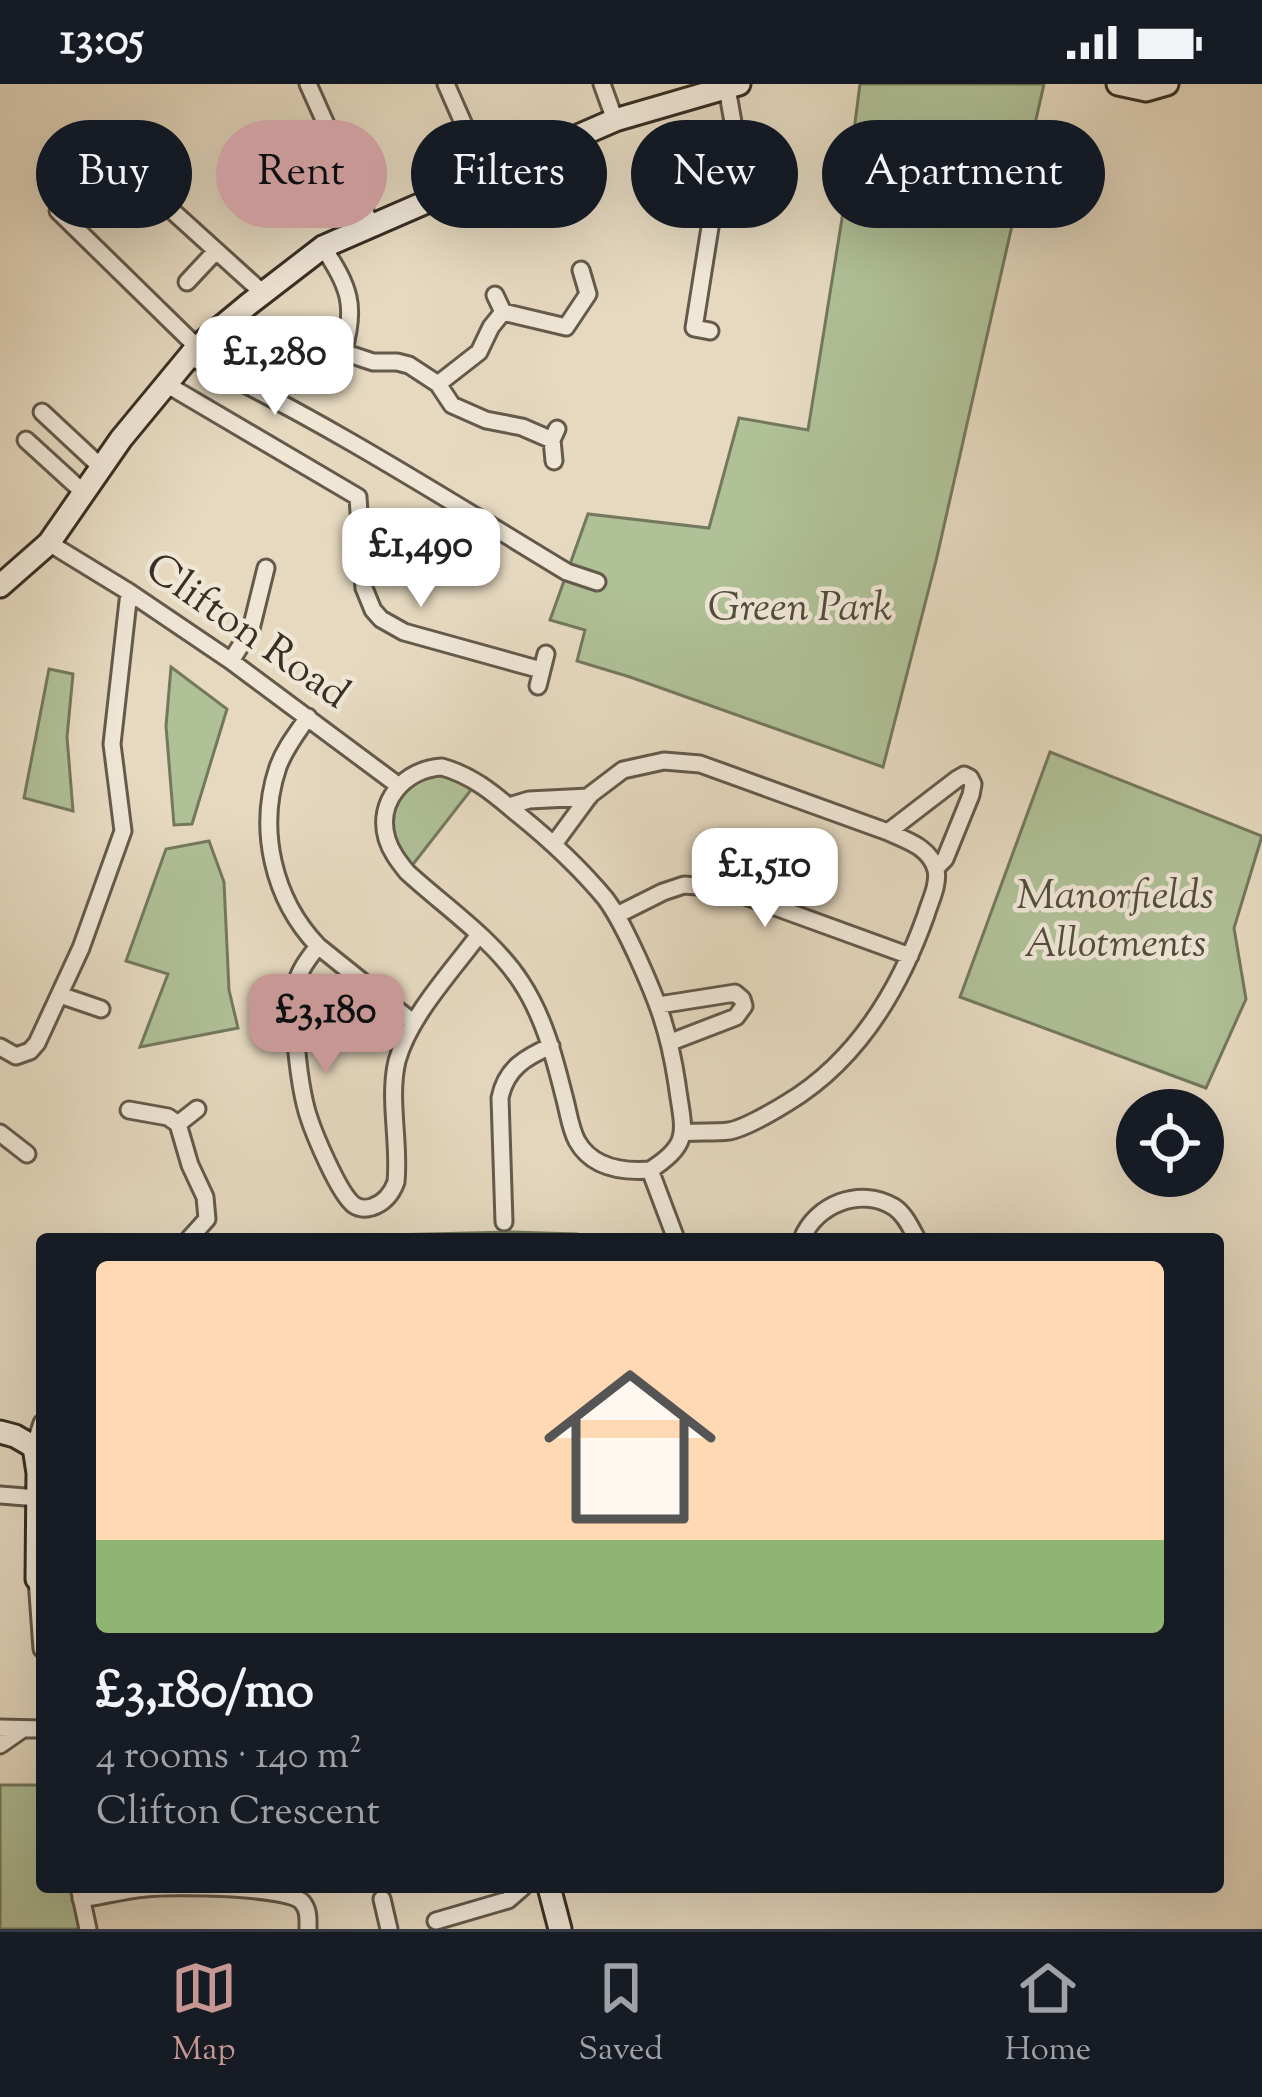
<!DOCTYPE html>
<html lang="en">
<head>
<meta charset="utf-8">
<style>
	body { margin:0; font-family:"Sorts Mill Goudy",serif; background:#20242c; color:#f1f3f6; height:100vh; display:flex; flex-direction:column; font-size:45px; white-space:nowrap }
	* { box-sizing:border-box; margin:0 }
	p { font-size:39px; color:#9ea1a6 }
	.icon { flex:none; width:66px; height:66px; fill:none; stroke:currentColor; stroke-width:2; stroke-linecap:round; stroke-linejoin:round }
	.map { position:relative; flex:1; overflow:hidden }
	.sheet { position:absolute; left:36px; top:1149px; width:1188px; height:660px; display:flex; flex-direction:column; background:#171b24; border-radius:12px; box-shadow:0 12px 48px #0002 }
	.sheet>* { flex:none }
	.top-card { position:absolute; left:36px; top:36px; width:1191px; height:108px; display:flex; gap:24px }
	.buttons { position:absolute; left:1116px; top:1005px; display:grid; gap:24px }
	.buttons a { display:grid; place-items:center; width:108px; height:108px; border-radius:50%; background:#171b24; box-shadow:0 12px 48px #0002; font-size:60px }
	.price { position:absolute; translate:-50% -102px; padding:0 27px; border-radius:24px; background:#fff; color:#222; font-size:39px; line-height:78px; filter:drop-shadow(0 3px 6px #0008) }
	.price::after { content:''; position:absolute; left:50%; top:72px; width:36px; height:27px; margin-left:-18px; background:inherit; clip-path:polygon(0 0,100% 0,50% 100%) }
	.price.selected { background:#c59692; color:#111 }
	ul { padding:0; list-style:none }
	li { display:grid; align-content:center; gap:24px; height:636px; padding:0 60px }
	li span { display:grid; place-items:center; height:372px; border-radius:12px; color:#555 }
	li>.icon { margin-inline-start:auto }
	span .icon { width:216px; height:216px; fill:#fffc; stroke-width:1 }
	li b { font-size:51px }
	.pill { padding:0 42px; border-radius:54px; background:#171b24; box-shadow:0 12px 48px #0002; font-size:42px; line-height:108px }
	.pill.selected { background:#c59692; color:#111 }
	.status { display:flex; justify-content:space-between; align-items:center; height:84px; padding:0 60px; background:#171b24; direction:ltr }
	.status svg { height:33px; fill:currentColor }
	.menu { display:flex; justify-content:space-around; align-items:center; height:168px; border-top:3px solid #363941; background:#171b24; font-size:33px; color:#9ea1a6 }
	.menu a { display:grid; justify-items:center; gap:6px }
	.menu .selected { color:#c59692 }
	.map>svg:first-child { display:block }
	.green { fill:#b0c097; stroke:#74785e; stroke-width:3 }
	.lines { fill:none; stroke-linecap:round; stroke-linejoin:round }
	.street-casing { stroke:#645a4c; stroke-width:21 }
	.secondary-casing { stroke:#393025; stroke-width:27 }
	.street { stroke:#efe6d6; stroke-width:15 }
	.secondary { stroke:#efe6d6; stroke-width:21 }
	.labels { text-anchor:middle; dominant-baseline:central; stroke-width:9; stroke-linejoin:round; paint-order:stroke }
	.park-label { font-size:42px; font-style:italic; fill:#514d3c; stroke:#efe6d6 }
	.street-label { font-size:42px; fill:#393025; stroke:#efe6d6 }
</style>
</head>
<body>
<div class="status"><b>13:05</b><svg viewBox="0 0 49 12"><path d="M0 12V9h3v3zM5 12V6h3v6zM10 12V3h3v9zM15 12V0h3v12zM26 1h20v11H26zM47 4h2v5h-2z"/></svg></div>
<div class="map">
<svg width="1262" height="1845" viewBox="0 0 1262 1845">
	<rect width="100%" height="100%" fill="#e6d9c0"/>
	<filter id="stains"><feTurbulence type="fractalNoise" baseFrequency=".00167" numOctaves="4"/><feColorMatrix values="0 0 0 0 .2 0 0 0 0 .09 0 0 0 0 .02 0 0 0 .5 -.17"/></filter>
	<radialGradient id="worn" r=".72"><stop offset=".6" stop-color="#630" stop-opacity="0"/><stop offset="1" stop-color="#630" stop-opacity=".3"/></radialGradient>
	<path class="green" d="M 860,0 L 1044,0 L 936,477 L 883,683 L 630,593 L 577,577 L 585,546 L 550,536 L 588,430 L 709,444 L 739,334 L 808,346 L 845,116 Z
		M 171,583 L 227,625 L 192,740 L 174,741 L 166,642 Z
		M 49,585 L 73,590 L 67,653 L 73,727 L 24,714 Z
		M 1050,668 L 1262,752 L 1234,844 L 1246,915 L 1206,1004 L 960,913 Z
		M 426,684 L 478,697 L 407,788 L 396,774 L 388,721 Z
		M 209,757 L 224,798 L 229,906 L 238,944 L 140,963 L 168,890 L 126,877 L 166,765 Z
		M 511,1148 L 577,1150 L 587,1155 L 226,1155 Z
		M 0,1701 L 42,1701 L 42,1803 L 79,1803 L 88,1845 L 0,1845 Z"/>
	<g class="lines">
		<defs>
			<path id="street" d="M 308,0 L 371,141
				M 446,0 L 486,91
				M 602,0 L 615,36
				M 168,123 L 264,210
				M 58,127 L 197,263
				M 323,163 C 349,203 357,221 343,268
				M 187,198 L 216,167
				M 495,211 L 503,228
				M 710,247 L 694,244 L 711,137 L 734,66 L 734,44 L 727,4
				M 328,263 L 373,278 L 397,278 L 409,281 L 438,300 L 452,321 L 486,336 L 522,343 L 552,356 L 557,345
				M 190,273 C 321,335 443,413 567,488 L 597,498
				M 166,300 L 358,413 L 364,504 L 373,526 L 381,535 L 404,548 L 541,586
				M 438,300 L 479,268 L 491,243 L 503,228 L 566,243 L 588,210 L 581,186
				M 42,328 L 101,383
				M 26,356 L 83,408
				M 552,356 L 554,377
				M 49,459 L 129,508 L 231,577 L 399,702
				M 231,577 L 251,545 L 266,484
				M 538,602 L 546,570
				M 308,633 C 297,649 285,664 278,683 C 257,745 273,815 318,862 L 414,939
				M 442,683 C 474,692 495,711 519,731 C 550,756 579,783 605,814 C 618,831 627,851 636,870 C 658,918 669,947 677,1000 C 683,1046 693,1059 650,1086 C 623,1088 592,1084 577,1057 C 570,1044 568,1026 564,1012 C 554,972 544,933 521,898 C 493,855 445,823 407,788 C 399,778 391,768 387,755 C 376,717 405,685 442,683 Z
				M 509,722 L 529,716 L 589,713
				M 888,748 L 957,695 L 964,691 L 970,694 L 973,700 L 971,711 L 945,775 L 936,784
				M 554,760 L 590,711 L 623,686 L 664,677 L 700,680 L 888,748 C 907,757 930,763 936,786 C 939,801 930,817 926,831 C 899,907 857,977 787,1019 C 774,1027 743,1045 729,1047 C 714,1049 698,1047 683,1049
				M 617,831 L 663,808 L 684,801 L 723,804 L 910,872
				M 318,862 C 309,874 298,887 296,902 C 291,931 299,1002 308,1031 C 314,1050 339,1110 354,1121 C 360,1125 365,1125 372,1123 C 384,1119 392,1109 396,1098 C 400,1059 388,1015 397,977 C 409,933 451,888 478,852
				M 60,911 L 101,925
				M 659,921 L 735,909 L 742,915 L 744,922 L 736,933 L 671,958
				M 0,963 L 16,972 L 30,967 L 37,959 L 81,864 L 123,747 L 112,660 L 129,508
				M 129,1026 L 168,1033 L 178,1040 L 190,1081 L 205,1113 L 207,1135 L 189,1155
				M 178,1040 L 197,1025
				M 0,1049 L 27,1070
				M 650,1086 L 676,1155
				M 504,1138 L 500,1014 C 506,984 526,973 551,962
				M 802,1155 C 815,1121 860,1102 894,1123 C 905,1130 911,1144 917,1155
				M 34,1363 L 42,1339
				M 0,1411 L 38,1414
				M 37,1495 L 42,1565
				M 0,1644 L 42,1645
				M 0,1661 L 23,1645
				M 79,1803 L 88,1845
				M 81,1815 C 102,1812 124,1806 146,1804 C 171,1801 288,1802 302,1818 C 309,1826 308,1835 308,1845
				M 382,1815 L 389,1845
				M 436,1837 L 508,1816 L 523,1803"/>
			<path id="secondary" d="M 1118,0 L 1146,6 L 1167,0
				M 0,502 L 49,459 L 121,355 L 197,263 L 249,220 L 323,163 L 615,36 L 739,0
				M 0,1348 L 15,1352 L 34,1363 L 38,1389 L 37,1495 L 42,1494
				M 549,1803 L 560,1845"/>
		</defs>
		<use href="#street" class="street-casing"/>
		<use href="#secondary" class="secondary-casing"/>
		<use href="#street" class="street"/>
		<use href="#secondary" class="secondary"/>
	</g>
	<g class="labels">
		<g class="park-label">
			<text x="800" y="526">Green Park</text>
			<text x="1115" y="814">Manorfields<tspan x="1115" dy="48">Allotments</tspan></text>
		</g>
		<g class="street-label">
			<text transform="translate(246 549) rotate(35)">Clifton Road</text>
		</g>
	</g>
	<rect width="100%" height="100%" filter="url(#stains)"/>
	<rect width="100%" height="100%" fill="url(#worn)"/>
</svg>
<div class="buttons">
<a><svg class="icon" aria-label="locate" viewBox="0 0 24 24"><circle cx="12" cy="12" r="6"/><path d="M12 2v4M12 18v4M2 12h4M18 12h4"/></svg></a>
</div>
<b class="price" style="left:275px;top:334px">£1,280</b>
<b class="price" style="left:421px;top:526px">£1,490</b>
<b class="price" style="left:765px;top:846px">£1,510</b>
<b class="price selected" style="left:326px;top:992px">£3,180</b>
<div class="top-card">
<a class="pill">Buy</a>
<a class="pill selected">Rent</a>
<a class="pill">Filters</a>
<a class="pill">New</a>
<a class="pill">Apartment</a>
</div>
<section class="sheet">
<ul>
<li><span style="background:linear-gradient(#ffd9b3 75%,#8fb573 0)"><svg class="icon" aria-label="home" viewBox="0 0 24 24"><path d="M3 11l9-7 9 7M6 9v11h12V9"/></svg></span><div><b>£3,180/mo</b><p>4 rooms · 140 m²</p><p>Clifton Crescent</p></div></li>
</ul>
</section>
</div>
<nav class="menu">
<a class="selected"><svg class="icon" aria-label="map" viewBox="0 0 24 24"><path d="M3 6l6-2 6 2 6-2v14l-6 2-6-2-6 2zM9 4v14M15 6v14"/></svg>Map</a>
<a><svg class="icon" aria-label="saved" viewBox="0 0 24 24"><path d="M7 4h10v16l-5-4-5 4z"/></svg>Saved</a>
<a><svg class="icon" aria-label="home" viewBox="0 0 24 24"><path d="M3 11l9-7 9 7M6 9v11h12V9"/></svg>Home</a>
</nav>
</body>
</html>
